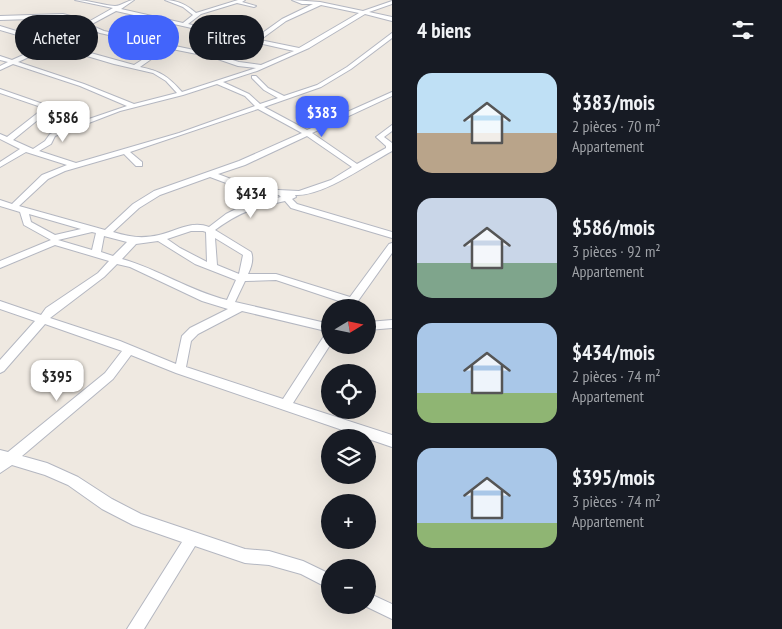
<!DOCTYPE html>
<html lang="fr">
<head>
<meta charset="utf-8">
<style>
	body { margin:0; font-family:"PT Sans Narrow",sans-serif; background:#20242c; color:#f1f3f6; height:100vh; display:flex; flex-direction:column; font-size:19px; white-space:nowrap }
	* { box-sizing:border-box; margin:0 }
	p { font-size:16px; color:#9ea1a6 }
	.icon { flex:none; width:28px; height:28px; fill:none; stroke:currentColor; stroke-width:2; stroke-linecap:round; stroke-linejoin:round }
	.map { position:relative; flex:1; overflow:hidden }
	.sheet { display:flex; flex-direction:column; background:#171b24; width:390px }
	.sheet>* { flex:none }
	.hud { position:absolute; left:15px; top:15px; width:301px; height:45px; display:flex; gap:10px }
	.needle { width:32px; rotate:80deg }
	.tools { position:absolute; left:321px; top:299px; display:grid; gap:10px }
	.tools a { display:grid; place-items:center; width:55px; height:55px; border-radius:50%; background:#171b24; box-shadow:0 5px 20px #0002; font-size:25px }
	.price { position:absolute; translate:-50% -42px; padding:0 11px; border-radius:10px; background:#fff; color:#222; font-size:16px; line-height:32px; filter:drop-shadow(0 1px 2px #0008) }
	.price::after { content:''; position:absolute; left:50%; top:30px; width:15px; height:11px; margin-left:-8px; background:inherit; clip-path:polygon(0 0,100% 0,50% 100%) }
	.price.selected { background:#4264fb; color:#fff }
	ul { padding:0; list-style:none }
	li { display:flex; align-items:center; gap:15px; height:125px; padding:0 25px }
	li span { display:grid; place-items:center; flex:none; width:140px; height:100px; border-radius:15px; color:#555 }
	li>.icon { margin-inline-start:auto }
	span .icon { width:60px; height:60px; fill:#fffc; stroke-width:1 }
	li b { font-size:21px }
	h2 { display:flex; justify-content:space-between; align-items:center; height:60px; padding:0 25px; font-size:21px }
	.tag { padding:0 18px; border-radius:22px; background:#171b24; box-shadow:0 5px 20px #0002; font-size:18px; line-height:45px }
	.tag.selected { background:#4264fb; color:#fff }
	main { display:flex; flex:1; min-height:0 }
	.map>svg:first-child { display:block }
	.lines { fill:none; stroke-linecap:round; stroke-linejoin:round }
	.minor-casing { stroke:#b4b7c1; stroke-width:2 }
	.minor { fill:#fff; fill-rule:evenodd }
</style>
</head>
<body>
<main>
<div class="map">
<svg width="392" height="629" viewBox="0 0 392 629">
	<rect width="100%" height="100%" fill="#efe9e1"/>
	<g class="lines">
		<defs>
			<path id="minor" d="M 75,0 C 89,0 102,5 115,6 C 122,6 127,0 134,0 L 121,9 L 183,23 L 193,15 L 183,7 L 165,0 C 177,0 187,5 196,13 L 238,0 L 245,0 L 242,2 L 256,6 L 254,7 L 237,3 L 201,14 L 188,24 L 254,39 L 282,19 L 313,4 L 302,4 L 292,0 L 320,2 L 363,11 L 392,1 L 392,4 L 369,12 L 392,17 L 392,21 L 365,14 L 309,48 L 257,71 L 223,82 L 249,94 L 260,104 L 278,98 L 264,90 L 252,78 L 252,76 L 256,76 L 268,88 L 284,96 L 317,85 L 347,67 L 392,33 L 392,38 L 351,69 L 321,87 L 264,107 L 307,130 L 392,92 L 392,96 L 312,133 L 357,164 L 386,148 L 386,146 L 376,137 L 392,125 L 392,131 L 384,137 L 392,143 L 392,151 C 368,164 322,197 295,195 L 296,197 L 292,199 L 297,204 L 392,232 L 392,238 L 291,208 L 285,201 C 254,208 241,211 215,230 L 251,252 C 254,259 251,268 248,274 L 276,274 L 350,297 L 389,244 L 392,243 L 392,253 L 353,308 L 342,308 L 345,303 L 276,280 L 245,281 L 235,302 L 330,324 L 330,345 L 293,403 L 392,435 L 392,447 L 176,373 L 131,355 L 113,379 L 22,456 L 47,463 L 78,477 L 112,499 L 141,514 L 245,549 L 269,551 L 303,561 L 330,574 L 330,589 L 301,574 L 269,565 L 245,563 L 195,546 L 144,629 L 127,629 L 182,542 L 133,525 L 102,509 L 68,485 L 45,475 L 12,465 L 0,473 L 0,450 L 8,452 L 105,373 L 122,351 L 45,324 L 4,371 L 0,373 L 0,360 L 35,321 L 0,309 L 0,301 L 41,315 L 46,308 L 98,273 L 109,261 L 55,245 L 0,268 L 0,261 L 51,240 L 24,225 L 20,212 L 0,206 L 0,200 L 12,204 L 42,175 L 67,165 L 26,152 L 0,167 L 0,162 L 20,149 L 0,139 L 0,134 L 7,137 L 44,108 L 0,93 L 0,89 L 69,113 L 86,120 L 127,106 L 80,86 L 13,64 L 0,70 L 0,66 L 8,62 L 0,60 L 0,56 L 12,60 L 48,44 L 0,30 L 0,26 L 52,42 L 86,23 L 63,18 L 0,20 L 0,16 L 63,14 L 90,21 L 113,8 ZM 321,5 L 359,13 L 299,48 L 260,40 L 286,21 ZM 116,11 L 294,51 L 261,65 L 239,62 L 213,54 L 104,31 L 90,25 ZM 86,28 L 100,33 L 162,47 L 134,65 L 58,44 ZM 53,46 L 114,64 L 153,73 L 166,81 L 177,93 L 134,104 L 84,84 L 18,62 ZM 167,48 L 212,57 L 238,66 L 256,68 L 182,92 C 168,76 160,71 140,67 ZM 217,84 L 245,96 L 255,106 L 179,133 L 76,163 L 39,151 L 51,144 L 55,136 L 120,111 L 183,95 ZM 258,109 L 302,133 L 239,161 L 154,191 L 133,204 L 105,230 L 19,206 L 48,179 L 65,171 L 124,154 L 136,166 L 142,166 L 142,162 L 130,152 ZM 50,110 L 80,122 L 50,134 L 45,141 L 33,149 L 13,140 ZM 307,136 L 352,167 L 331,180 L 299,191 L 257,189 L 218,174 L 245,165 ZM 210,177 L 253,193 L 279,195 L 281,197 L 242,206 L 226,214 L 209,227 C 192,220 176,231 159,235 C 142,239 130,237 113,232 L 139,208 L 160,195 ZM 29,214 L 81,229 L 55,235 L 31,222 ZM 191,231 L 203,231 L 206,232 L 207,262 L 180,248 L 167,239 ZM 92,232 L 96,233 L 92,250 L 58,240 ZM 104,236 L 127,242 L 113,256 L 101,252 ZM 215,238 L 243,255 L 239,274 L 217,265 ZM 158,241 L 195,264 L 236,280 L 227,300 C 190,291 158,269 122,259 L 136,244 ZM 117,264 L 130,267 L 202,301 L 228,309 L 190,328 L 182,336 L 176,364 L 120,341 L 50,318 L 104,277 ZM 242,311 L 330,332 L 326,333 L 283,399 L 186,367 L 191,341 L 198,334 Z
				M 392,320 L 392,328 L 368,330 L 368,322 Z
				M 368,593 L 392,604 L 392,619 L 363,605 L 368,605 Z"/>
		</defs>
		<use href="#minor" class="minor-casing"/>
		<use href="#minor" class="minor"/>
	</g>
</svg>
<div class="tools">
<a><svg class="needle" viewBox="-14 -14 28 28"><path d="M0-13l5 13h-10z" fill="#e53935"/><path d="M0 13l5-13h-10z" fill="#9ea1a6"/></svg></a>
<a><svg class="icon" aria-label="locate" viewBox="0 0 24 24"><circle cx="12" cy="12" r="6"/><path d="M12 2v4M12 18v4M2 12h4M18 12h4"/></svg></a>
<a><svg class="icon" aria-label="layers" viewBox="0 0 24 24"><path d="M12 4l9 5-9 5-9-5zM3 14l9 5 9-5"/></svg></a>
<a>+</a>
<a>−</a>
</div>
<b class="price selected" style="left:322px;top:138px">$383</b>
<b class="price" style="left:63px;top:143px">$586</b>
<b class="price" style="left:251px;top:219px">$434</b>
<b class="price" style="left:57px;top:402px">$395</b>
<div class="hud">
<a class="tag">Acheter</a>
<a class="tag selected">Louer</a>
<a class="tag">Filtres</a>
</div>
</div>
<section class="sheet">
<h2>4 biens<svg class="icon" aria-label="filters" viewBox="0 0 24 24"><path d="M4 7h16M4 17h16"/><circle cx="9" cy="7" r="2"/><circle cx="15" cy="17" r="2"/></svg></h2>
<ul>
<li><span style="background:linear-gradient(#bfe0f5 60%,#b9a48a 0)"><svg class="icon" aria-label="home" viewBox="0 0 24 24"><path d="M3 11l9-7 9 7M6 9v11h12V9"/></svg></span><div><b>$383/mois</b><p>2 pièces · 70 m²</p><p>Appartement</p></div></li>
<li><span style="background:linear-gradient(#c9d6e8 65%,#7fa58c 0)"><svg class="icon" aria-label="home" viewBox="0 0 24 24"><path d="M3 11l9-7 9 7M6 9v11h12V9"/></svg></span><div><b>$586/mois</b><p>3 pièces · 92 m²</p><p>Appartement</p></div></li>
<li><span style="background:linear-gradient(#a9c7e8 70%,#8fb573 0)"><svg class="icon" aria-label="home" viewBox="0 0 24 24"><path d="M3 11l9-7 9 7M6 9v11h12V9"/></svg></span><div><b>$434/mois</b><p>2 pièces · 74 m²</p><p>Appartement</p></div></li>
<li><span style="background:linear-gradient(#a9c7e8 75%,#8fb573 0)"><svg class="icon" aria-label="home" viewBox="0 0 24 24"><path d="M3 11l9-7 9 7M6 9v11h12V9"/></svg></span><div><b>$395/mois</b><p>3 pièces · 74 m²</p><p>Appartement</p></div></li>
</ul>
</section>
</main>
</body>
</html>
